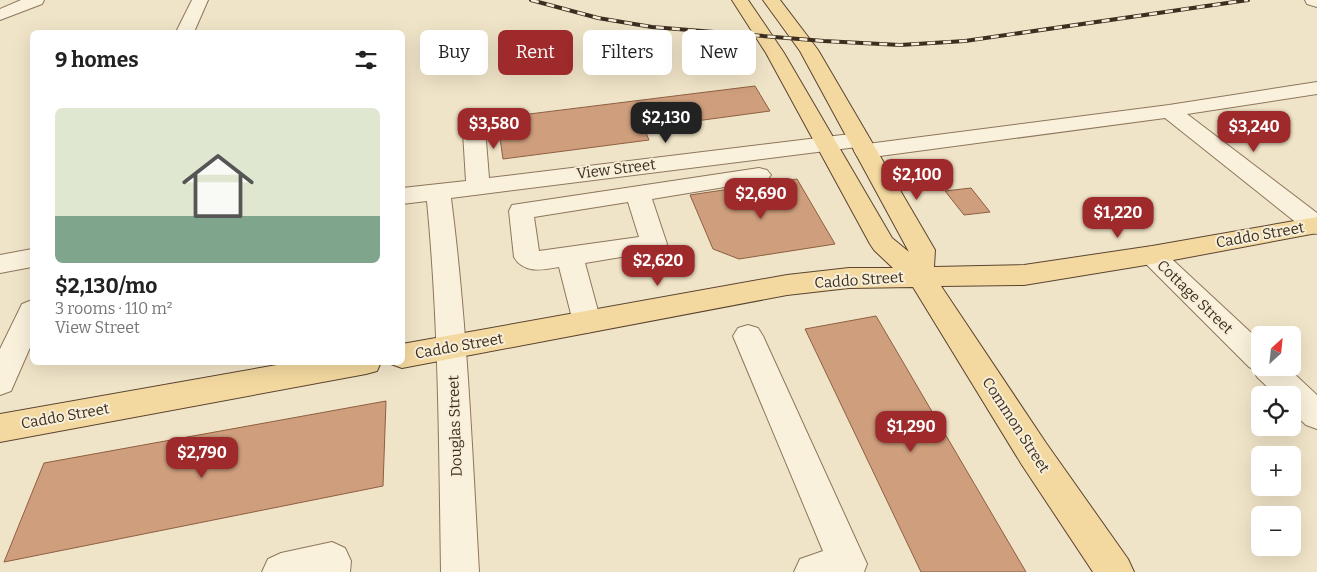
<!DOCTYPE html>
<html lang="en">
<head>
<meta charset="utf-8">
<style>
	body { margin:0; font-family:Bitter,serif; background:#f6f6f6; color:#222; height:100vh; display:flex; flex-direction:column; font-size:19px; white-space:nowrap }
	* { box-sizing:border-box; margin:0 }
	p { font-size:16px; color:#767676 }
	.icon { flex:none; width:28px; height:28px; fill:none; stroke:currentColor; stroke-width:2; stroke-linecap:round; stroke-linejoin:round }
	.map { position:relative; flex:1; overflow:hidden }
	.side { position:absolute; left:30px; top:30px; width:375px; height:335px; display:flex; flex-direction:column; background:#fff; border-radius:8px; box-shadow:0 5px 20px #0002 }
	.side>* { flex:none }
	.banner { position:absolute; left:420px; top:30px; width:475px; height:45px; display:flex; gap:10px }
	.needle { width:32px; rotate:27deg }
	.buttons { position:absolute; left:1251px; top:326px; display:grid; gap:10px }
	.buttons a { display:grid; place-items:center; width:50px; height:50px; border-radius:8px; background:#fff; box-shadow:0 5px 20px #0002; font-size:25px }
	.price { position:absolute; translate:-50% -42px; padding:0 11px; border-radius:10px; background:#9e2a2b; color:#fff; font-size:16px; line-height:32px; filter:drop-shadow(0 1px 2px #0008) }
	.price::after { content:''; position:absolute; left:50%; top:30px; width:15px; height:11px; margin-left:-8px; background:inherit; clip-path:polygon(0 0,100% 0,50% 100%) }
	.price.selected { background:#222; color:#fff }
	ul { padding:0; list-style:none }
	li { display:grid; align-content:center; gap:10px; height:265px; padding:0 25px }
	li span { display:grid; place-items:center; height:155px; border-radius:8px; color:#555 }
	li>.icon { margin-inline-start:auto }
	span .icon { width:90px; height:90px; fill:#fffc; stroke-width:1 }
	li b { font-size:21px }
	h2 { display:flex; justify-content:space-between; align-items:center; height:60px; padding:0 25px; font-size:21px }
	.chip { padding:0 18px; border-radius:8px; background:#fff; box-shadow:0 5px 20px #0002; font-size:18px; line-height:45px }
	.chip.selected { background:#9e2a2b; color:#fff }
	.map>svg:first-child { display:block }
	.building { fill:#cf9f7d; stroke:#8d5f41 }
	.lines { fill:none; stroke-linecap:round; stroke-linejoin:round }
	.minor-casing { stroke:#8d765c; stroke-width:2 }
	.major-casing { stroke:#5b4430; stroke-width:2 }
	.minor { fill:#faf1dc; fill-rule:evenodd }
	.major { fill:#f3d9a0; fill-rule:evenodd }
	.rail-casing { stroke:#3d2e20; stroke-width:4 }
	.rail { stroke:#f7eed8; stroke-width:2.5; stroke-dasharray:8; stroke-linecap:butt }
	.labels { text-anchor:middle; dominant-baseline:central; stroke-width:4; stroke-linejoin:round; paint-order:stroke }
	.street-label { font-size:15px; fill:#3d2e20; stroke:#f7eed8 }
</style>
</head>
<body>
<div class="map">
<svg width="1317" height="572" viewBox="0 0 1317 572">
	<rect width="100%" height="100%" fill="#f0e4c8"/>
	<path class="building" d="M 755,86 L 770,111 L 644,128 L 649,140 L 503,159 L 497,118 Z
		M 797,179 L 835,244 L 739,259 L 713,249 L 690,195 Z
		M 971,188 L 990,212 L 964,215 L 945,191 Z
		M 876,316 L 1026,572 L 921,572 L 805,329 Z
		M 386,401 L 383,486 L 4,562 L 44,463 Z"/>
	<g class="lines">
		<defs>
			<path id="minor" d="M 21,0 L 44,0 L 42,4 L 0,20 L 0,9 Z
				M 192,0 L 208,0 L 194,32 L 176,32 Z
				M 1305,0 L 1317,0 L 1317,7 L 1307,4 Z
				M 1317,82 L 1317,94 L 1187,114 L 1317,213 L 1317,234 L 1308,232 L 1165,118 L 865,158 L 857,156 L 854,151 L 857,147 L 451,198 C 467,322 472,447 479,572 L 441,572 C 439,448 439,324 427,201 L 402,204 L 402,188 L 466,181 L 462,116 L 466,112 L 473,110 L 480,112 L 484,116 L 489,178 L 859,133 L 867,135 L 870,140 L 867,144 L 1169,105 Z
				M 759,168 L 767,170 L 771,175 L 767,180 L 652,199 L 667,244 L 663,250 L 585,263 L 601,322 L 597,330 L 587,333 L 577,330 L 573,322 L 559,267 C 542,270 524,274 514,257 L 509,211 L 512,205 ZM 628,202 L 639,237 L 539,251 L 534,217 Z
				M 1152,246 L 1161,249 L 1260,341 L 1260,368 L 1288,368 L 1317,395 L 1317,429 L 1306,425 L 1292,412 L 1292,395 L 1276,395 L 1257,377 L 1253,369 L 1249,367 L 1143,261 L 1139,255 L 1143,249 Z
				M 32,249 L 32,267 L 0,273 L 0,255 Z
				M 32,300 L 32,343 L 11,391 L 0,395 L 0,349 L 22,304 Z
				M 748,325 L 758,328 L 763,336 L 861,551 L 867,564 L 864,572 L 794,572 L 800,559 L 823,551 L 733,336 L 738,328 Z
				M 332,542 L 345,548 L 351,561 L 350,572 L 262,572 L 268,559 L 281,553 Z"/>
			<path id="major" d="M 732,0 L 748,0 L 784,53 L 892,238 L 909,252 L 800,51 L 763,0 L 780,0 L 818,50 L 935,250 L 934,267 L 1024,265 L 1152,246 L 1317,217 L 1317,233 L 1152,264 L 1024,285 L 941,286 L 1046,443 L 1128,559 L 1134,572 L 1093,572 L 1022,465 L 913,287 L 849,288 L 787,295 L 402,368 L 391,364 L 390,362 L 402,362 L 402,344 L 787,275 L 849,268 L 893,268 L 874,250 L 870,244 L 766,53 Z
				M 294,362 L 381,362 L 377,371 L 366,374 L 0,442 L 0,414 Z"/>
		</defs>
		<use href="#minor" class="minor-casing"/>
		<use href="#major" class="major-casing"/>
		<use href="#minor" class="minor"/>
		<use href="#major" class="major"/>
		<defs>
			<path id="rail" d="M 531,0 L 598,18 L 652,27 L 824,41 L 900,45 L 965,41 L 1248,0"/>
		</defs>
		<use href="#rail" class="rail-casing"/>
		<use href="#rail" class="rail"/>
	</g>
	<g class="labels">
		<g class="street-label">
			<text transform="translate(616 169) rotate(-7)">View Street</text>
			<text transform="translate(1260 235) rotate(-10)">Caddo Street</text>
			<text transform="translate(859 280) rotate(-4)">Caddo Street</text>
			<text transform="translate(1195 297) rotate(44)">Cottage Street</text>
			<text transform="translate(459 346) rotate(-10)">Caddo Street</text>
			<text transform="translate(65 416) rotate(-10)">Caddo Street</text>
			<text transform="translate(1016 425) rotate(57)">Common Street</text>
			<text transform="translate(455 426) rotate(-92)">Douglas Street</text>
		</g>
	</g>
</svg>
<div class="buttons">
<a><svg class="needle" viewBox="-14 -14 28 28"><path d="M0-13l5 13h-10z" fill="#e53935"/><path d="M0 13l5-13h-10z" fill="#767676"/></svg></a>
<a><svg class="icon" aria-label="locate" viewBox="0 0 24 24"><circle cx="12" cy="12" r="6"/><path d="M12 2v4M12 18v4M2 12h4M18 12h4"/></svg></a>
<a>+</a>
<a>−</a>
</div>
<b class="price selected" style="left:666px;top:144px">$2,130</b>
<b class="price" style="left:494px;top:150px">$3,580</b>
<b class="price" style="left:1254px;top:153px">$3,240</b>
<b class="price" style="left:917px;top:201px">$2,100</b>
<b class="price" style="left:761px;top:220px">$2,690</b>
<b class="price" style="left:1118px;top:239px">$1,220</b>
<b class="price" style="left:658px;top:287px">$2,620</b>
<b class="price" style="left:911px;top:453px">$1,290</b>
<b class="price" style="left:202px;top:479px">$2,790</b>
<div class="banner">
<a class="chip">Buy</a>
<a class="chip selected">Rent</a>
<a class="chip">Filters</a>
<a class="chip">New</a>
</div>
<section class="side">
<h2>9 homes<svg class="icon" aria-label="filters" viewBox="0 0 24 24"><path d="M4 7h16M4 17h16"/><circle cx="9" cy="7" r="2"/><circle cx="15" cy="17" r="2"/></svg></h2>
<ul>
<li><span style="background:linear-gradient(#dfe7d0 70%,#7fa58c 0)"><svg class="icon" aria-label="home" viewBox="0 0 24 24"><path d="M3 11l9-7 9 7M6 9v11h12V9"/></svg></span><div><b>$2,130/mo</b><p>3 rooms · 110 m²</p><p>View Street</p></div></li>
</ul>
</section>
</div>
</body>
</html>
